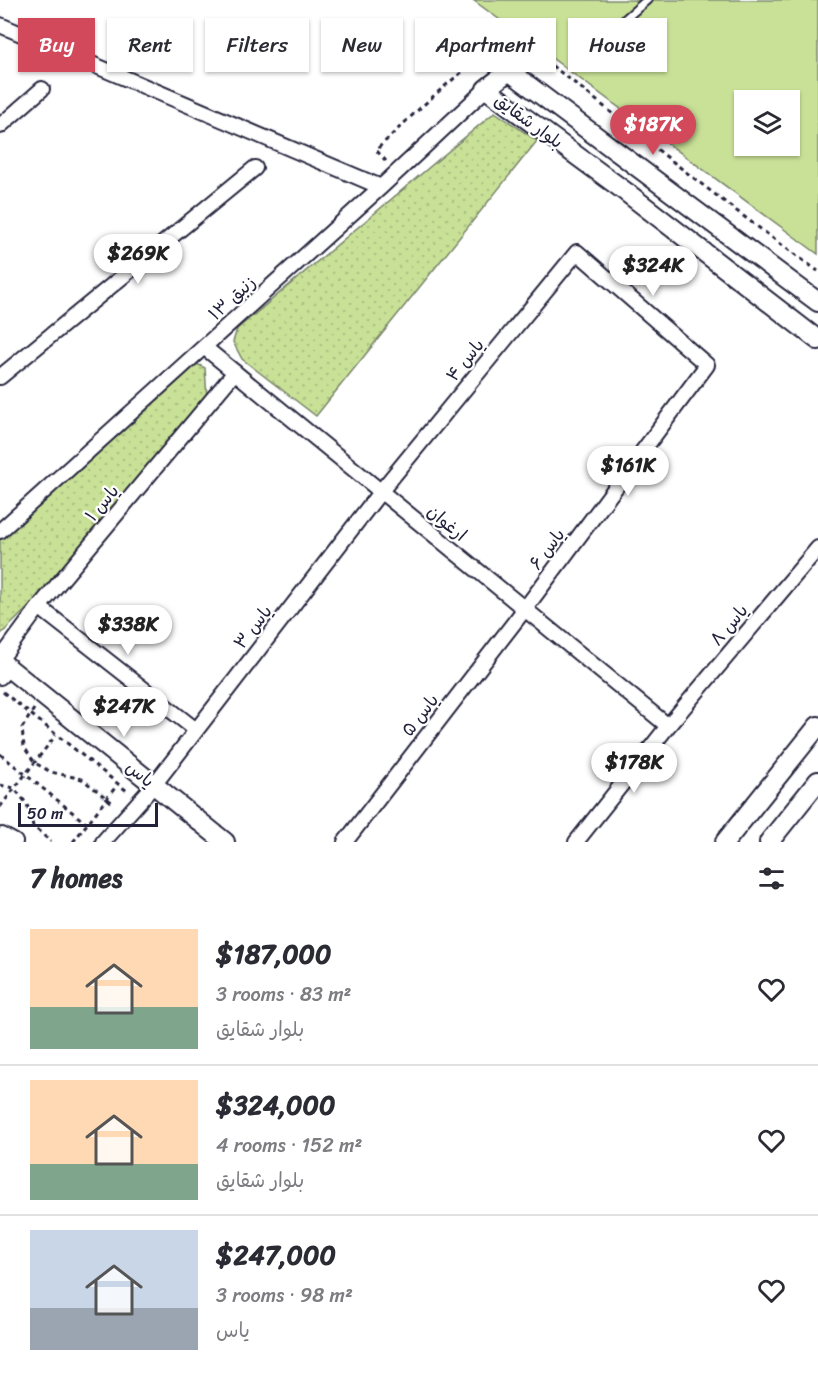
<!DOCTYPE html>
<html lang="en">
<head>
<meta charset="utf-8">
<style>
	body { margin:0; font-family:Sriracha,"Playpen Sans Arabic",sans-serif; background:#f2f2f3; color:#2b2b33; height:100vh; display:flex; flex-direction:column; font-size:22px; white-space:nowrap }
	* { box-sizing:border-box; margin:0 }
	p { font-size:20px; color:#7c7c81 }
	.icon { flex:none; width:33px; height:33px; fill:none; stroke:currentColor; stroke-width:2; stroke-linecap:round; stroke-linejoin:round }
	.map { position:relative; height:842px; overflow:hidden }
	.sheet { display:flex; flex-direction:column; background:#fff; flex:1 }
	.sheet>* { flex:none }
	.top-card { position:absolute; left:18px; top:18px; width:783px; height:54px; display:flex; gap:12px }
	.controls { position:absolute; left:734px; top:90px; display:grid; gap:12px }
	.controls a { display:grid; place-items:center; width:66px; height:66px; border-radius:0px; background:#fff; box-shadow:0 2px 4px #0004; font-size:30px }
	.scale { position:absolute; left:18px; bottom:15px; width:140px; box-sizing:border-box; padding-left:6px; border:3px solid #22223b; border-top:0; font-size:16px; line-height:21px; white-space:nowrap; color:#22223b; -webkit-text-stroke:4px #fff; paint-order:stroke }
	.price { position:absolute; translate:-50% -51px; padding:0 14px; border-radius:21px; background:#fff; color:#222; font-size:20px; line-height:39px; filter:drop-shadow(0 2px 3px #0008) }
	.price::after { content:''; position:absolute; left:50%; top:36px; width:18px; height:14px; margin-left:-9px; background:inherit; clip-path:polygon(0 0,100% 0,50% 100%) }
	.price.active { background:#d1495b; color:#fff }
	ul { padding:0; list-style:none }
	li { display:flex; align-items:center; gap:18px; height:150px; padding:0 30px }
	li+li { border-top:2px solid #e1e1e2 }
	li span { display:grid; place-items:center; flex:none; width:168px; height:120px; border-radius:0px; color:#555 }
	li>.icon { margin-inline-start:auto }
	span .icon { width:72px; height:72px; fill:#fffc; stroke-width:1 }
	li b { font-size:26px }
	h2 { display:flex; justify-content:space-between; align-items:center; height:72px; padding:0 30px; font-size:26px }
	.pill { padding:0 21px; border-radius:0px; background:#fff; box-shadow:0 2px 4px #0004; font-size:21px; line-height:54px }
	.pill.active { background:#d1495b; color:#fff }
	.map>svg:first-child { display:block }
	.park { fill:url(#park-dots); stroke:#768269; stroke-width:1.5 }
	.garden { fill:#c9e197; stroke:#768269; stroke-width:1.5; fill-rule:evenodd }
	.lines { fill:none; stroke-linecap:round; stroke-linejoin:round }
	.service-casing { stroke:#22223b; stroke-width:11 }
	.minor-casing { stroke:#22223b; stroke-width:18 }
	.tertiary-casing { stroke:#22223b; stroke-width:22 }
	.path { stroke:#22223b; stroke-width:3; stroke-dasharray:4.5 4.5; stroke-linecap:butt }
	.service { stroke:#fff; stroke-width:7 }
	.minor { stroke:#fff; stroke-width:14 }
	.tertiary { stroke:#fff; stroke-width:18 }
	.labels { text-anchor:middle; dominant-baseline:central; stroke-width:4.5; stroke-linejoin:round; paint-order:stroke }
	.street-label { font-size:18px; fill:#22223b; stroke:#fff }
</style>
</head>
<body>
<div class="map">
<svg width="818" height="842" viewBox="0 0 818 842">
	<defs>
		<pattern id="park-dots" width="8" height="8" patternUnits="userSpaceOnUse" patternTransform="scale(1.5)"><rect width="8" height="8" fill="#c9e197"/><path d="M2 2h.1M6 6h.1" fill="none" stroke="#acc183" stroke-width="1.8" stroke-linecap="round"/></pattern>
	</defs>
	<rect width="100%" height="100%" fill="#fff"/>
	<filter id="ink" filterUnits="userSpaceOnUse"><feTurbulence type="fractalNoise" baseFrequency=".0167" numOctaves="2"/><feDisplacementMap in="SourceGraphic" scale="12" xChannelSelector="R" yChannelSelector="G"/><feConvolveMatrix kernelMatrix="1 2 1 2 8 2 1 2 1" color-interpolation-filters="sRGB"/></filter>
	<g filter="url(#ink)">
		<path class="park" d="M 495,112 L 537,141 L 316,416 L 242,359 L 233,342 L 237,329 Z
			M 195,363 L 205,368 L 207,398 L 51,585 L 0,635 L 0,538 Z"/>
		<path class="garden" d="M 473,0 L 818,0 L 818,254 L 788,232 ZM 744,100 L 789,100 L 789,146 L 744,146 Z"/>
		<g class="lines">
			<defs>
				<path id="service" d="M 625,19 L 647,0"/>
				<path id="minor" d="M 0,25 L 381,187
					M 0,126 L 42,89
					M 204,347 L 668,726
					M 0,377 L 255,168
					M 0,531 L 381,187 L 486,89
					M 39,607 L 196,730
					M 0,660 L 39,607 L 235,372
					M 0,677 L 8,668
					M 0,836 L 2,835 L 15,842
					M 103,842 L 154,785 L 381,491 L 577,252 L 707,365 L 524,610 L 345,842
					M 576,842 L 668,726 L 818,548"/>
				<path id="tertiary" d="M 818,302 L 509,71 L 486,89 L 626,192 L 818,340
					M 0,661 L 225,842
					M 725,842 L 818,726
					M 769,842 L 818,781"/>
			</defs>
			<use href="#service" class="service-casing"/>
			<use href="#minor" class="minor-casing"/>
			<use href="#tertiary" class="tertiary-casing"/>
			<path class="path" d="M 386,161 L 376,150 C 402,126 483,42 516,45 C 534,46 623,123 644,139 C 701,184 759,229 818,271
				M 3,692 L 127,791
				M 34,709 L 22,728 L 24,747 L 35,763 L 51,772 L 82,779 L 114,804
				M 0,754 L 87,824
				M 0,785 L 14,788 L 27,804 L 33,826 L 51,842
				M 0,807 L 56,735
				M 73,842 L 118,784"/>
			<use href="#service" class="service"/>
			<use href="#minor" class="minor"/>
			<use href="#tertiary" class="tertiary"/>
		</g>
	</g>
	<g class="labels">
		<g class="street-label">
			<text transform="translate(529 121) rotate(36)">بلوار شقایق</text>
			<text transform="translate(232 298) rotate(-42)">زنبق ۱۳</text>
			<text transform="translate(465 360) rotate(-51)">یاس ۴</text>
			<text transform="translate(102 503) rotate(-50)">یاس ۱</text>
			<text transform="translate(447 523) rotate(40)">ارغوان</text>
			<text transform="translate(547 549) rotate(-53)">یاس ۶</text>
			<text transform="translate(729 625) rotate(-50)">یاس ۸</text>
			<text transform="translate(253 627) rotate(-52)">یاس ۳</text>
			<text transform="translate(420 715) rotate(-52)">یاس ۵</text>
			<text transform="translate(140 774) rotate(39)">یاس</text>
		</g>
	</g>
</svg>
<div class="controls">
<a><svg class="icon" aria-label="layers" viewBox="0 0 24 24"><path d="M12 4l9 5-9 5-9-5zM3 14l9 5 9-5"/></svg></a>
</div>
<div class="scale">50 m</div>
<b class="price active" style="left:653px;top:156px">$187K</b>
<b class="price" style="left:138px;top:285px">$269K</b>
<b class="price" style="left:653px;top:297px">$324K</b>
<b class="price" style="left:628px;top:497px">$161K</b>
<b class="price" style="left:128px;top:656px">$338K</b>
<b class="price" style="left:124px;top:738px">$247K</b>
<b class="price" style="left:634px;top:794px">$178K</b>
<div class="top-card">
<a class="pill active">Buy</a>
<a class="pill">Rent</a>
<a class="pill">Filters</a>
<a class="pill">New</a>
<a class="pill">Apartment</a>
<a class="pill">House</a>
</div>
</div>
<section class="sheet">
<h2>7 homes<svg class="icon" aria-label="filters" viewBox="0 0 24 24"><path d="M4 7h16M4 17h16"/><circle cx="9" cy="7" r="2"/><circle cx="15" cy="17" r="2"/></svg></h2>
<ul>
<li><span style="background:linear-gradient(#ffd9b3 65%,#7fa58c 0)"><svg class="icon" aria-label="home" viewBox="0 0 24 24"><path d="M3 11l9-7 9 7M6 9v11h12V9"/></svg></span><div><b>$187,000</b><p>3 rooms · 83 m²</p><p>بلوار شقایق</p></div><svg class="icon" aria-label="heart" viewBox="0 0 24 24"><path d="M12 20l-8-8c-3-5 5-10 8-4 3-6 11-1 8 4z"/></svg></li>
<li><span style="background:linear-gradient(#ffd9b3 70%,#7fa58c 0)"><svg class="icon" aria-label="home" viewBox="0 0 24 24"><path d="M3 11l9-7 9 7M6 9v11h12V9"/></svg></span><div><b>$324,000</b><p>4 rooms · 152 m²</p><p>بلوار شقایق</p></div><svg class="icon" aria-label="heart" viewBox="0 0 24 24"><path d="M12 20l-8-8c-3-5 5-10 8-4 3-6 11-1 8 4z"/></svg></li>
<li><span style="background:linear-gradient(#c9d6e8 65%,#9aa5b1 0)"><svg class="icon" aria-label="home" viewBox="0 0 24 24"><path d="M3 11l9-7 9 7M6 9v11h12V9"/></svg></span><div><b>$247,000</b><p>3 rooms · 98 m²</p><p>یاس</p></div><svg class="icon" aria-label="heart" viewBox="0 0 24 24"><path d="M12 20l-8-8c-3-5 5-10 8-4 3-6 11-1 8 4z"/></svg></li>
</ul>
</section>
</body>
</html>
